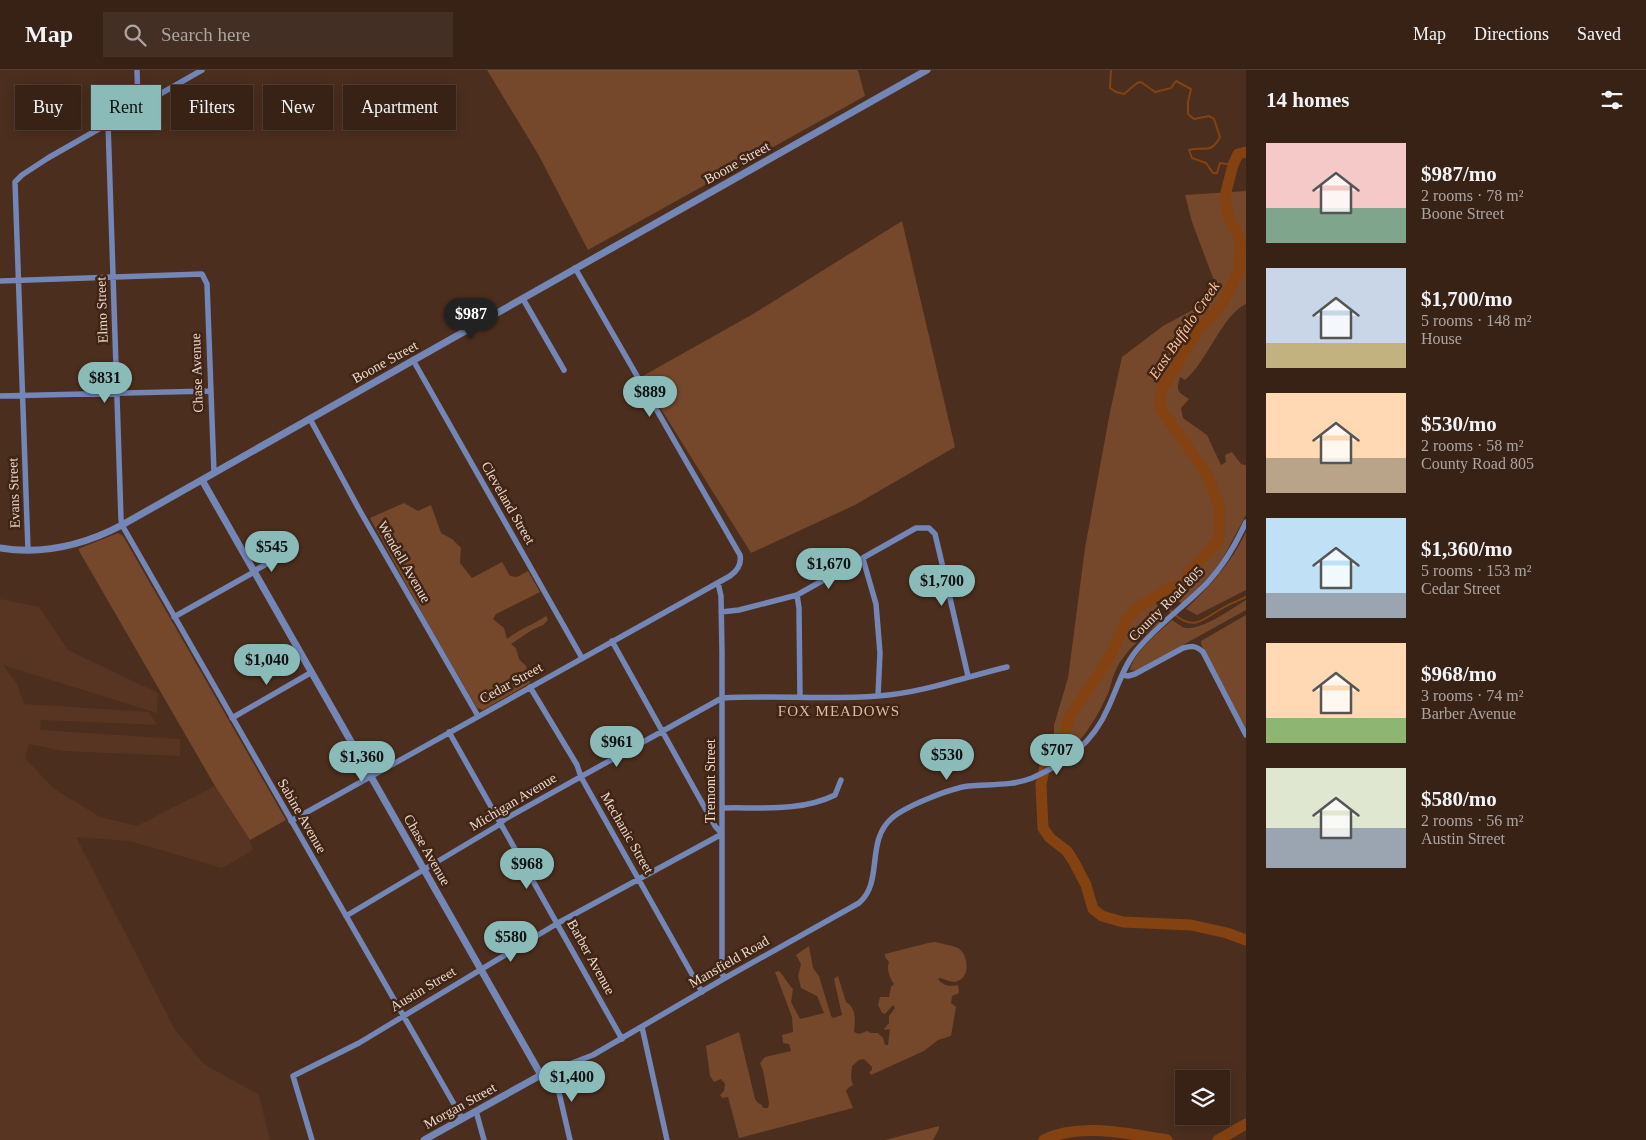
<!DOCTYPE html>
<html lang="en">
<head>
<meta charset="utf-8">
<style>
	body { margin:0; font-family:Georgia,serif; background:#432f23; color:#f1f3f6; height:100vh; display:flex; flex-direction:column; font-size:19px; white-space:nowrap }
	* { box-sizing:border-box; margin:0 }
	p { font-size:16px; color:#aba4a1 }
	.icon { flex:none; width:28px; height:28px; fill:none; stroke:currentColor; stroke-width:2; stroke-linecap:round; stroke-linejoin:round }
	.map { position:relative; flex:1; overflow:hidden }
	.sheet { display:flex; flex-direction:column; background:#382216; width:400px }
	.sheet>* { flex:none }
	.banner { position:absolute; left:15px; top:15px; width:475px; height:45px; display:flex; gap:10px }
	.tools { position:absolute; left:1175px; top:1000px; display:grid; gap:10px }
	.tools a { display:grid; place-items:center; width:55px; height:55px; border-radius:0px; background:#382216; box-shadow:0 2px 12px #0003,0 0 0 1px #523f35; font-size:25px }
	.price { position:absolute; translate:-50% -42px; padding:0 11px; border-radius:18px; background:#8bbbb9; color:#111; font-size:16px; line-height:32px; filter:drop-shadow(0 1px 2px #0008) }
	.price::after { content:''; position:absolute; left:50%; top:30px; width:15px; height:11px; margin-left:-8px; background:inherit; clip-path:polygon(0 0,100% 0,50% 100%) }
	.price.active { background:#222; color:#fff }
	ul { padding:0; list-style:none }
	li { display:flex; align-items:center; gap:15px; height:125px; padding:0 20px }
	li span { display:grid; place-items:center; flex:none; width:140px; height:100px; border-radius:0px; color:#555 }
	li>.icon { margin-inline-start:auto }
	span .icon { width:60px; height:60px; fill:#fffc; stroke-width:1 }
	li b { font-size:21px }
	h2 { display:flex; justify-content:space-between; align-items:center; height:60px; padding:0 20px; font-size:21px }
	.pill { padding:0 18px; border-radius:0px; background:#382216; box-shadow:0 2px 12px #0003,0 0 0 1px #523f35; font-size:18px; line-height:45px }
	.pill.active { background:#8bbbb9; color:#111 }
	header { display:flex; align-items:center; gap:30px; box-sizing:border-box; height:70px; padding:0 25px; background:#382216; border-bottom:1px solid #523f35 }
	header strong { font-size:24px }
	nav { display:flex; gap:28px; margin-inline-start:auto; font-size:18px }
	.search { width:350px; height:45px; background:#432f23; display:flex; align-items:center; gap:12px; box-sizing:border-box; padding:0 18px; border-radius:0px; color:#aba4a1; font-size:19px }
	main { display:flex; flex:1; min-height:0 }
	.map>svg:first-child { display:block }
	.built { fill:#583522 }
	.green { fill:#75472b }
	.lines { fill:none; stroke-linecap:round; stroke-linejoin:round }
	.stream { stroke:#844213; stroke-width:2 }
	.river { stroke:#844213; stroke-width:11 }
	.minor { stroke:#7386b6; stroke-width:5.5 }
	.tertiary { stroke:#7386b6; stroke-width:7 }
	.labels { text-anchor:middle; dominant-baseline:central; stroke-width:5; stroke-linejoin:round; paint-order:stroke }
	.street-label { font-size:14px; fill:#ead7cd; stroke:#402414 }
	.water-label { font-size:15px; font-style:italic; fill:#fec2a1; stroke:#402414 }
	.neighbourhood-label { font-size:15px; letter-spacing:1px; fill:#debaa6; stroke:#402414 }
</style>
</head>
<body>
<header>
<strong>Map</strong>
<div class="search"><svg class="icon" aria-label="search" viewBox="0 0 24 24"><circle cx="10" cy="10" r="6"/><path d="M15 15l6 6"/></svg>Search here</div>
<nav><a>Map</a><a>Directions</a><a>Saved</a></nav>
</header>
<main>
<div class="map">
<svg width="1246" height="1070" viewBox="0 0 1246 1070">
	<rect width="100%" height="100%" fill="#4b2e1e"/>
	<path class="built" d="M 0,529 L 39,537 L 68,580 L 158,623 L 157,643 L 3,595 L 17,614 L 24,634 L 149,642 L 157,655 L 41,650 L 40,660 L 180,669 L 180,686 L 63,681 L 29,674 L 25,688 L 53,718 L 100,747 L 137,756 L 215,716 L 250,770 L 253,780 L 222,798 L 130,771 L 76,767 L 175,960 L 204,994 L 259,1025 L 270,1070 L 0,1070 Z"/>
	<path class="green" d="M 487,0 L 858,0 L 865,26 L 588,180 L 538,84 Z
		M 1246,121 L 1246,234 C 1222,245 1207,292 1185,310 L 1180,307 C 1176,321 1177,321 1189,329 L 1181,338 L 1183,348 L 1207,365 L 1221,395 L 1226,392 L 1225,385 L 1232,382 L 1241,394 L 1246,395 L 1246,445 L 1223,488 L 1212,503 L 1182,534 L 1170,523 L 1155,532 L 1162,540 L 1162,551 C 1144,565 1124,581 1115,602 C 1112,608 1111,615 1109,621 C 1101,640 1090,658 1077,674 L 1054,666 L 1054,655 L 1068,608 L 1085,478 L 1110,342 L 1122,287 L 1163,256 L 1198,237 L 1215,213 L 1192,152 L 1185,125 Z
		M 902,151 L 955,377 L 855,435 L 751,483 L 641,307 L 753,244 Z
		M 404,433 L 418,441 L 431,435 L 441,463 L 452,469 L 461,478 L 460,493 L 472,508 L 502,492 L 510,506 L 517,507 L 528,501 L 540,522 L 496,544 L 493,549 L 504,558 L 507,569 C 519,559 533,555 546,546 L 548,550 L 543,555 L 532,560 L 511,574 L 516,578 L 519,589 L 526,596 L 530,613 L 483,640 L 477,638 L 429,556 L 370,448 Z
		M 1246,462 L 1246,520 L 1197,545 L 1186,539 C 1210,516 1231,493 1246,462 Z
		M 118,463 L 123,466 L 286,750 L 250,770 L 215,716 L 78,479 Z
		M 1246,530 L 1246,540 L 1136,601 L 1130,600 C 1133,583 1159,562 1172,550 C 1176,552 1181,557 1185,558 C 1203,560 1231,539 1246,530 Z
		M 1246,545 L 1246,659 L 1201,574 L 1201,571 Z
		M 935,872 C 942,874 951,875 958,878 C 969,885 971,909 955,912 C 950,912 945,909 940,908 L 938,909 C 943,916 950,917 958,915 L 959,923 L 952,926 L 951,933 L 956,937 L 951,966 L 938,970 L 924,981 L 871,1005 L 869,1002 L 872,1000 L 872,997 L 864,989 L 859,990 L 852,996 L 851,1008 L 853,1015 L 848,1018 L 846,1021 L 853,1038 L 739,1068 L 728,1027 L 722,1028 L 720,1025 L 724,1021 L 725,1014 L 721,1009 L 714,1012 L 710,1006 L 706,976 L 739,962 L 755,1029 L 758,1033 L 762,1035 L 763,1038 L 768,1038 L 769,1033 L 763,1000 L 760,993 L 765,987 L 791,981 L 789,974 L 783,973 L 782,965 L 793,962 L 792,947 L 775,902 L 779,901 C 784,906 787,913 793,919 L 791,932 L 800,949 L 824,943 L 817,926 L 801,918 L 798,906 L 801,894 L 796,885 L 809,876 L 813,898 L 819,906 L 831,946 L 833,948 L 842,945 L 834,909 L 838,906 L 846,932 C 857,939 855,950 854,962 L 859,964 L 867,961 L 871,963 L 878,963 L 883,968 L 885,975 L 888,975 L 890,959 L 885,960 L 884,959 L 889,953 L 889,946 L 895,938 L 893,935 L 885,944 L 882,943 L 878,935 L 880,927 L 889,927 L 891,917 L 894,914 C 890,908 886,899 889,892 L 885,887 L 885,884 L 928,873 Z
		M 939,1056 L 939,1059 L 933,1070 L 885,1070 Z"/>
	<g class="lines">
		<path class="stream" d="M 1111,0 L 1110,18 L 1116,22 L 1124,24 L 1137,13 L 1141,12 L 1155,22 L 1171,18 L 1176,11 L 1191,19 L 1188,32 L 1188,44 L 1194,49 L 1209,46 L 1214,49 L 1220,67 C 1211,85 1203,76 1189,80 L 1192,88 L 1206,93 L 1213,103 L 1217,103 L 1220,93 L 1233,95
			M 1155,527 L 1172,542
			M 1175,545 C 1195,561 1203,549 1221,539 C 1229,534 1238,531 1246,527"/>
		<path class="river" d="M 1246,82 L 1238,84 L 1233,95 L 1225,126 L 1227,144 L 1240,169 L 1239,201 L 1222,234 L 1197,262 L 1161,321 L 1160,338 L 1206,403 L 1219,434 L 1219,470 L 1188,503 L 1186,512 L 1162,522 L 1136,539 L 1127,549 L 1112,582 L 1102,599 L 1070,646 L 1063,667 L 1056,680 L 1046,692 L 1041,714 L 1043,758 L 1050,768 L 1067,781 L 1074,792 L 1086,815 L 1093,839 L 1102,846 L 1123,852 L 1191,855 L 1227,863 L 1246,870
			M 1044,1070 C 1079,1052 1130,1064 1167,1070
			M 1218,1070 L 1246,1054"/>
		<path class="minor" d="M 137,0 L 138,36
			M 108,53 L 121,449 L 122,455 L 462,1048
			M 0,211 L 202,204 L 207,214 L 214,403
			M 523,229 L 564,300
			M 413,290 L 582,588
			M 0,326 L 210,321
			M 310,349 L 360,441 L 478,646
			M 28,480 L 15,112 L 22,105 L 48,88 L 202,0
			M 863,489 L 876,534 L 880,583 L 878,626
			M 254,501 L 280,486
			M 718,513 L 721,526 L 722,583 L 722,904 L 725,908
			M 797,525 L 799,538 L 800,627
			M 721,542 L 739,540 L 797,525 L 916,458 L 929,458 L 935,464 L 940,485 L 968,606
			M 174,547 L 254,502
			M 1122,605 L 1128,606 L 1135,604 L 1183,578 C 1191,576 1196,575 1203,582 L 1246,665
			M 530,617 L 577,695 L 581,707 L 702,922
			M 232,648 L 312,602
			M 449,662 L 622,969
			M 722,738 C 760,737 801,742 835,725 L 841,710
			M 291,751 L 730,506 C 737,501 742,495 740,485 L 575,198
			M 346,846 L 497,756 L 505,749 L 722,628 C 774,625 826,630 878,626 C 922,623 965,607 1007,597
			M 642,957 L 667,1070
			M 554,1001 L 570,1070
			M 541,1005 L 593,985 L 725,908 L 859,833 C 884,812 865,771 892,748 C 906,736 951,718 969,716 C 990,714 1012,716 1032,708 C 1066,693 1093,673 1108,638 C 1117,619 1123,597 1136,581 C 1157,555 1185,536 1207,513 C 1224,495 1236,474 1246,452
			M 476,1041 L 484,1070
			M 312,1070 L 293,1006 L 359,973 L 558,853 L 722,764 L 715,756 L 612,571"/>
		<path class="tertiary" d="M 202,410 L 541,1005 L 424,1070
			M 0,478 C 43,485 84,475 122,455 L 927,0"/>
	</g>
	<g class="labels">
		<g class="street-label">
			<text transform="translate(737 93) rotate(-29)">Boone Street</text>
			<text transform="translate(102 240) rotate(-92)">Elmo Street</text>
			<text transform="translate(385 292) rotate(-29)">Boone Street</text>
			<text transform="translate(197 303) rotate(-92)">Chase Avenue</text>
			<text transform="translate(14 423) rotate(-92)">Evans Street</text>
			<text transform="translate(508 433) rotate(60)">Cleveland Street</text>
			<text transform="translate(404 492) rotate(60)">Wendell Avenue</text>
			<text transform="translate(1166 534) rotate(-45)">County Road 805</text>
			<text transform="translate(511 613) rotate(-29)">Cedar Street</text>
			<text transform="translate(710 711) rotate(-90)">Tremont Street</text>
			<text transform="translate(513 732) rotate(-31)">Michigan Avenue</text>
			<text transform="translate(302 746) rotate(60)">Sabine Avenue</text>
			<text transform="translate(627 763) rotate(60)">Mechanic Street</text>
			<text transform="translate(427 780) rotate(60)">Chase Avenue</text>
			<text transform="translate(591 887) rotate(61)">Barber Avenue</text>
			<text transform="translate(729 892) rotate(-30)">Mansfield Road</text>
			<text transform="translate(423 919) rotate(-31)">Austin Street</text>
			<text transform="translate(460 1036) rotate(-29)">Morgan Street</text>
		</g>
		<g class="water-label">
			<text transform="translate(1184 260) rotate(-56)">East Buffalo Creek</text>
		</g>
		<g class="neighbourhood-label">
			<text x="839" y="641">FOX MEADOWS</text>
		</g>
	</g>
</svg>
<div class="tools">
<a><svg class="icon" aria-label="layers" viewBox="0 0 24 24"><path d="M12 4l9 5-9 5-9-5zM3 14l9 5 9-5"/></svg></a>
</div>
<b class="price active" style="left:471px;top:270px">$987</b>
<b class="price" style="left:105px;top:334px">$831</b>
<b class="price" style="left:650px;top:348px">$889</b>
<b class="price" style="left:272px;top:503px">$545</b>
<b class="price" style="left:829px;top:520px">$1,670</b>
<b class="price" style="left:942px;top:537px">$1,700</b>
<b class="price" style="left:267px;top:616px">$1,040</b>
<b class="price" style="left:617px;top:698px">$961</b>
<b class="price" style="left:1057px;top:706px">$707</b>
<b class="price" style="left:947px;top:711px">$530</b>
<b class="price" style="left:362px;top:713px">$1,360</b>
<b class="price" style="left:527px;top:820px">$968</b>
<b class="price" style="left:511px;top:893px">$580</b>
<b class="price" style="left:572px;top:1033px">$1,400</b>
<div class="banner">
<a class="pill">Buy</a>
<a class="pill active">Rent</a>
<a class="pill">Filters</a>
<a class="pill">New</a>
<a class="pill">Apartment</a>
</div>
</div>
<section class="sheet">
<h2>14 homes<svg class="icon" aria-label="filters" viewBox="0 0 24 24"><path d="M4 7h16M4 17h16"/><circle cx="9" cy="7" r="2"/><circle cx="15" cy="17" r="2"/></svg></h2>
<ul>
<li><span style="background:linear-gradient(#f6c9c9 65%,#7fa58c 0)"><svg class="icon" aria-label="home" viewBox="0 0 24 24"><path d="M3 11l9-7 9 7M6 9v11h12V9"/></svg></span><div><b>$987/mo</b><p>2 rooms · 78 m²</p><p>Boone Street</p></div></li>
<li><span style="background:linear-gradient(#c9d6e8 75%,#c2b280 0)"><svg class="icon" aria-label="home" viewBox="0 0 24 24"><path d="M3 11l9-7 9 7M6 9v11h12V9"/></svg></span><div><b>$1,700/mo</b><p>5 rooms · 148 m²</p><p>House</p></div></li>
<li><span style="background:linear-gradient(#ffd9b3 65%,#b9a48a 0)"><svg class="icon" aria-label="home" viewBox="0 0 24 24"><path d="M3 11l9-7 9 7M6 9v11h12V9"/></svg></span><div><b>$530/mo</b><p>2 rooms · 58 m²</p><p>County Road 805</p></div></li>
<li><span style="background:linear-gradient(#bfe0f5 75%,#9aa5b1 0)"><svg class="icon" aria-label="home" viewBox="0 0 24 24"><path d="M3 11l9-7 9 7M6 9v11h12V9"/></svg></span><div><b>$1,360/mo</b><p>5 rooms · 153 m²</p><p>Cedar Street</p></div></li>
<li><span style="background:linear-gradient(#ffd9b3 75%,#8fb573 0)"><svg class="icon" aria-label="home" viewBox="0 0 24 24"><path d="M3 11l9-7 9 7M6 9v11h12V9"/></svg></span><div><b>$968/mo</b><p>3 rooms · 74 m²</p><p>Barber Avenue</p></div></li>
<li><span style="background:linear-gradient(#dfe7d0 60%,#9aa5b1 0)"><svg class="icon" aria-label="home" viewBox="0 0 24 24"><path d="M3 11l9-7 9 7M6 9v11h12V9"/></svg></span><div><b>$580/mo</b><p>2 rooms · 56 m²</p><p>Austin Street</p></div></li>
</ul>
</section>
</main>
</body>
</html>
